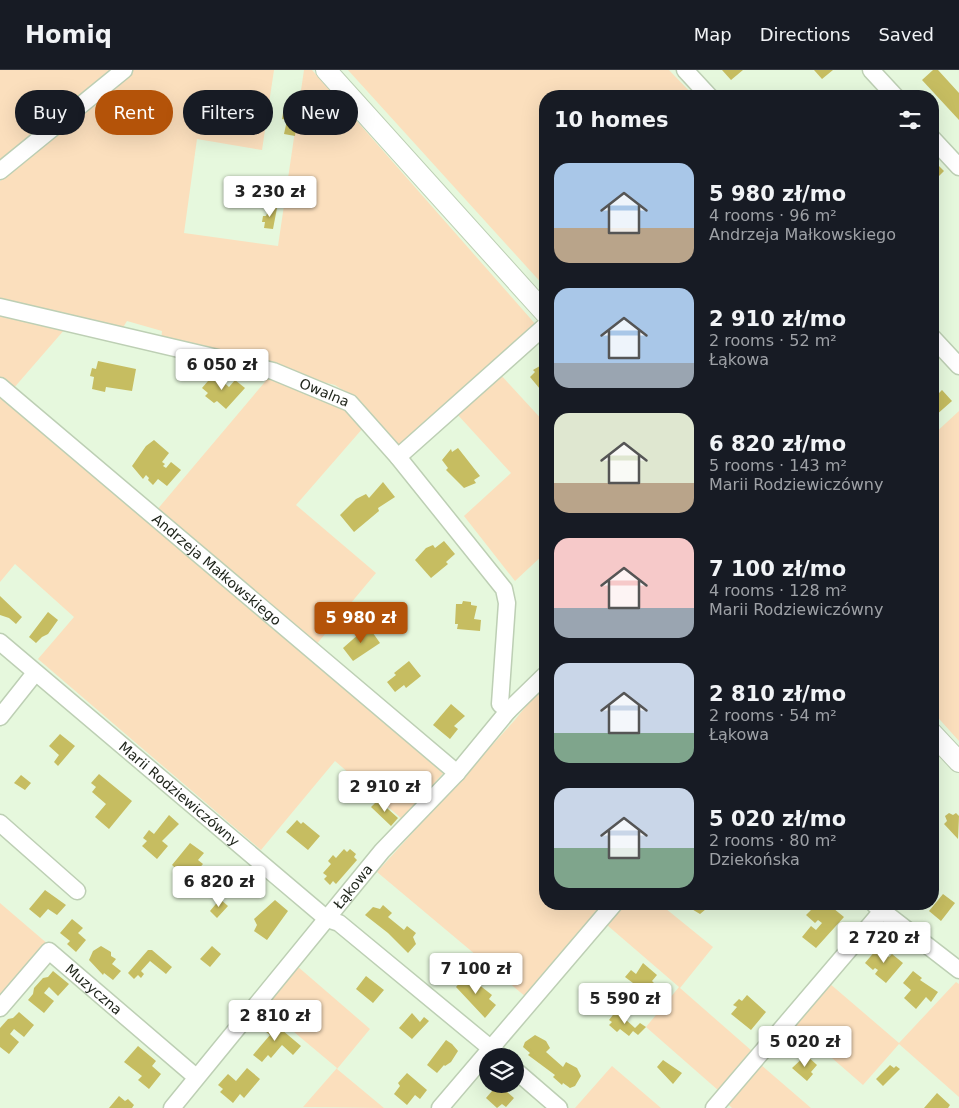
<!DOCTYPE html>
<html lang="en">
<head>
<meta charset="utf-8">
<style>
	body { margin:0; font-family:"DejaVu Sans",sans-serif; background:#20242c; color:#f1f3f6; height:100vh; display:flex; flex-direction:column; font-size:19px; white-space:nowrap }
	* { box-sizing:border-box; margin:0 }
	p { font-size:16px; color:#9ea1a6 }
	.icon { flex:none; width:28px; height:28px; fill:none; stroke:currentColor; stroke-width:2; stroke-linecap:round; stroke-linejoin:round }
	.map { position:relative; flex:1; overflow:hidden }
	.sheet { position:absolute; left:539px; top:20px; width:400px; height:820px; display:flex; flex-direction:column; background:#171b24; border-radius:20px; box-shadow:0 5px 20px #0002 }
	.sheet>* { flex:none }
	.banner { position:absolute; left:15px; top:20px; width:449px; height:45px; display:flex; gap:10px }
	.fabs { position:absolute; left:479px; top:978px; display:grid; gap:10px }
	.fabs a { display:grid; place-items:center; width:45px; height:45px; border-radius:50%; background:#171b24; box-shadow:0 5px 20px #0002; font-size:25px }
	.price { position:absolute; translate:-50% -42px; padding:0 11px; border-radius:5px; background:#fff; color:#222; font-size:16px; line-height:32px; filter:drop-shadow(0 1px 2px #0008) }
	.price::after { content:''; position:absolute; left:50%; top:30px; width:15px; height:11px; margin-left:-8px; background:inherit; clip-path:polygon(0 0,100% 0,50% 100%) }
	.price.selected { background:#b45309; color:#fff }
	ul { padding:0; list-style:none }
	li { display:flex; align-items:center; gap:15px; height:125px; padding:0 15px }
	li span { display:grid; place-items:center; flex:none; width:140px; height:100px; border-radius:15px; color:#555 }
	li>.icon { margin-inline-start:auto }
	span .icon { width:60px; height:60px; fill:#fffc; stroke-width:1 }
	li b { font-size:21px }
	h2 { display:flex; justify-content:space-between; align-items:center; height:60px; padding:0 15px; font-size:21px }
	.pill { padding:0 18px; border-radius:22px; background:#171b24; box-shadow:0 5px 20px #0002; font-size:18px; line-height:45px }
	.pill.selected { background:#b45309; color:#fff }
	header { display:flex; align-items:center; gap:30px; box-sizing:border-box; height:70px; padding:0 25px; background:#171b24; border-bottom:1px solid #363941 }
	header strong { font-size:24px }
	nav { display:flex; gap:28px; margin-inline-start:auto; font-size:18px }
	.map>svg:first-child { display:block }
	.green { fill:#fbdfbd }
	.building { fill:#c6bd61 }
	.lines { fill:none; stroke-linecap:round; stroke-linejoin:round }
	.minor-casing { stroke:#bdcfb4; stroke-width:19 }
	.major-casing { stroke:#bdcfb4; stroke-width:22 }
	.minor { stroke:#fff; stroke-width:16 }
	.major { stroke:#fff; stroke-width:20 }
	.labels { text-anchor:middle; dominant-baseline:central; stroke-width:4; stroke-linejoin:round; paint-order:stroke }
	.street-label { font-size:14px; fill:#1d2319; stroke:#fff }
</style>
</head>
<body>
<header>
<strong>Homiq</strong>
<nav><a>Map</a><a>Directions</a><a>Saved</a></nav>
</header>
<div class="map">
<svg width="959" height="1038" viewBox="0 0 959 1038">
	<rect width="100%" height="100%" fill="#e6f8dd"/>
	<path class="green" d="M 0,0 L 114,0 L 0,93 Z
		M 133,0 L 274,0 L 262,80 L 197,69 L 184,163 L 278,176 L 304,0 L 312,0 L 537,256 L 400,378 L 361,332 L 335,315 L 161,271 L 162,261 L 127,251 L 122,259 L 0,232 L 0,111 Z
		M 348,0 L 669,0 L 694,26 L 545,26 L 545,217 Z
		M 0,242 L 65,259 L 13,319 L 0,308 Z
		M 500,304 L 545,353 L 545,483 L 515,511 L 464,446 L 511,403 L 457,344 Z
		M 269,307 L 350,342 L 363,358 L 296,435 L 376,503 L 315,576 L 156,441 Z
		M 0,328 L 446,700 L 402,749 L 335,691 L 261,780 L 38,589 L 74,547 L 15,494 L 0,512 Z
		M 959,341 L 959,671 L 932,641 L 933,365 Z
		M 545,613 L 545,834 L 607,834 L 526,927 L 377,802 L 514,651 Z
		M 0,833 L 49,875 L 0,932 Z
		M 625,834 L 660,834 L 713,877 L 680,918 L 752,981 L 719,1021 L 646,957 L 679,917 L 607,855 Z
		M 297,896 L 370,959 L 337,999 L 384,1038 L 303,1037 L 337,998 L 263,936 Z
		M 956,912 L 959,914 L 959,1027 L 899,974 L 863,1015 L 794,955 L 829,913 L 899,973 Z
		M 760,994 L 811,1038 L 732,1038 L 727,1033 Z
		M 612,996 L 661,1038 L 575,1038 Z"/>
	<path class="building" d="M 722,0 L 743,0 L 731,10 Z
		M 814,0 L 833,0 L 822,9 Z
		M 933,0 L 938,0 L 959,23 L 959,50 L 922,10 Z
		M 767,21 L 772,26 L 762,26 Z
		M 288,42 L 298,43 L 295,66 L 284,64 L 287,50 L 282,49 L 283,43 Z
		M 932,89 L 944,101 L 935,110 L 932,108 Z
		M 932,115 L 939,122 L 932,129 Z
		M 270,137 L 277,138 L 273,159 L 264,158 L 265,152 L 262,152 L 263,146 L 266,146 Z
		M 98,291 L 136,299 L 132,321 L 106,317 L 105,322 L 92,319 L 94,307 L 90,306 L 92,298 L 96,299 Z
		M 545,293 L 545,325 L 530,307 L 535,302 L 533,300 Z
		M 214,304 L 229,317 L 235,310 L 245,318 L 226,339 L 217,331 L 214,333 L 205,326 L 208,323 L 202,318 Z
		M 942,320 L 952,331 L 935,346 L 932,343 L 932,325 L 935,327 Z
		M 154,370 L 169,383 L 162,392 L 165,394 L 163,396 L 166,398 L 171,392 L 181,400 L 167,416 L 158,409 L 153,415 L 148,410 L 149,408 L 146,405 L 143,409 L 132,396 L 146,376 Z
		M 458,378 L 480,406 L 474,410 L 476,413 L 464,418 L 446,400 L 448,398 L 442,390 L 451,379 L 452,382 Z
		M 383,412 L 395,427 L 378,438 L 379,441 L 354,462 L 340,445 L 356,429 L 366,424 L 369,428 Z
		M 444,471 L 455,484 L 446,492 L 448,494 L 431,508 L 415,490 L 426,478 L 433,475 L 435,478 Z
		M 0,526 L 22,547 L 16,554 L 9,548 L 0,545 Z
		M 463,531 L 471,532 L 471,535 L 477,536 L 474,549 L 481,550 L 480,561 L 457,559 L 458,554 L 455,554 L 456,534 L 462,534 Z
		M 48,542 L 58,550 L 48,564 L 42,567 L 36,573 L 29,567 Z
		M 368,556 L 380,573 L 353,591 L 343,578 Z
		M 409,591 L 421,606 L 406,618 L 404,615 L 395,622 L 387,612 L 396,605 L 394,603 Z
		M 451,634 L 465,646 L 454,656 L 458,659 L 450,669 L 433,655 Z
		M 60,664 L 75,676 L 58,696 L 54,692 L 59,685 L 49,676 Z
		M 99,704 L 132,731 L 109,759 L 95,747 L 106,734 L 92,722 L 96,717 L 91,713 Z
		M 21,705 L 31,713 L 25,720 L 14,713 Z
		M 378,730 L 398,748 L 391,756 L 371,737 Z
		M 949,743 L 953,745 L 956,743 L 959,746 L 958,769 L 944,754 L 947,751 L 945,746 Z
		M 169,745 L 179,754 L 162,771 L 168,776 L 157,789 L 142,776 L 147,771 L 143,768 L 149,760 L 154,764 Z
		M 297,750 L 301,754 L 303,752 L 320,766 L 308,780 L 286,762 Z
		M 190,773 L 204,783 L 198,790 L 203,794 L 195,803 L 191,799 L 185,806 L 172,795 Z
		M 344,779 L 347,782 L 350,779 L 356,784 L 354,787 L 357,790 L 336,814 L 333,811 L 330,815 L 324,809 L 327,806 L 323,803 L 331,794 L 328,791 L 333,785 L 336,788 Z
		M 45,820 L 66,835 L 57,845 L 48,839 L 40,848 L 29,839 Z
		M 943,824 L 955,833 L 941,851 L 929,841 Z
		M 220,829 L 228,836 L 217,848 L 210,841 Z
		M 275,830 L 288,841 L 267,870 L 254,861 L 257,855 L 254,849 Z
		M 692,834 L 712,834 L 700,844 L 690,838 L 693,835 Z
		M 812,834 L 828,834 L 844,847 L 816,878 L 802,867 L 811,856 L 816,860 L 822,853 L 818,850 L 815,853 L 806,845 L 811,840 L 808,838 Z
		M 383,835 L 392,843 L 388,847 L 404,860 L 407,856 L 416,863 L 413,867 L 416,874 L 408,883 L 388,863 L 365,845 L 373,837 L 380,839 Z
		M 72,849 L 83,858 L 78,863 L 86,870 L 76,882 L 67,874 L 70,871 L 60,863 Z
		M 881,874 L 888,880 L 885,884 L 889,887 L 892,884 L 903,893 L 886,913 L 875,904 L 878,900 L 875,898 L 873,900 L 865,893 Z
		M 101,876 L 111,882 L 111,886 L 116,889 L 112,894 L 121,901 L 113,910 L 104,903 L 103,905 L 89,890 L 93,881 Z
		M 212,876 L 221,884 L 210,897 L 200,889 Z
		M 148,880 L 152,880 L 172,897 L 166,904 L 150,891 L 141,901 L 144,904 L 141,908 L 138,905 L 134,909 L 128,903 Z
		M 643,893 L 657,905 L 652,911 L 657,916 L 641,932 L 644,935 L 637,943 L 623,932 L 637,916 L 625,907 L 631,900 L 636,904 Z
		M 53,901 L 69,914 L 58,926 L 49,917 L 44,923 L 54,931 L 44,943 L 28,930 L 33,924 L 34,918 L 43,908 L 48,907 Z
		M 913,901 L 922,908 L 920,910 L 938,922 L 931,932 L 926,927 L 916,939 L 904,928 L 911,920 L 903,913 Z
		M 469,902 L 480,911 L 478,914 L 492,925 L 489,929 L 496,935 L 485,948 L 456,917 Z
		M 366,906 L 384,920 L 373,933 L 356,919 Z
		M 747,925 L 766,942 L 751,960 L 731,944 L 737,937 L 733,935 L 739,929 L 742,931 Z
		M 616,941 L 635,958 L 640,953 L 646,957 L 638,965 L 633,961 L 629,966 L 620,959 L 617,962 L 609,955 L 612,952 L 609,950 Z
		M 19,942 L 34,955 L 24,967 L 14,959 L 10,964 L 19,972 L 9,984 L 0,977 L 0,958 L 8,949 L 13,948 Z
		M 412,943 L 420,952 L 424,947 L 429,951 L 412,969 L 399,958 Z
		M 269,949 L 301,976 L 293,985 L 282,975 L 271,988 L 268,985 L 262,992 L 253,985 L 270,965 L 261,958 Z
		M 535,965 L 546,971 L 550,978 L 546,982 L 563,997 L 566,992 L 577,998 L 581,1006 L 575,1016 L 570,1018 L 563,1013 L 562,1015 L 553,1007 L 555,1005 L 528,985 L 530,983 L 523,977 L 525,972 Z
		M 446,970 L 452,974 L 458,981 L 451,992 L 445,996 L 444,995 L 437,1003 L 427,995 Z
		M 138,976 L 156,991 L 152,996 L 161,1004 L 149,1019 L 138,1010 L 142,1006 L 124,992 Z
		M 806,985 L 817,995 L 811,1002 L 813,1004 L 807,1011 L 792,998 Z
		M 663,990 L 682,1003 L 673,1014 L 657,997 Z
		M 890,995 L 894,998 L 896,996 L 900,999 L 883,1016 L 876,1009 Z
		M 247,998 L 260,1009 L 244,1028 L 240,1024 L 233,1033 L 220,1022 L 223,1019 L 218,1015 L 228,1004 L 236,1011 Z
		M 407,1003 L 427,1020 L 420,1029 L 415,1025 L 407,1035 L 394,1024 L 400,1016 L 398,1013 Z
		M 498,1014 L 514,1028 L 506,1037 L 502,1034 L 497,1038 L 486,1028 Z
		M 937,1023 L 950,1035 L 948,1038 L 924,1038 Z
		M 119,1026 L 125,1031 L 128,1029 L 134,1035 L 132,1038 L 109,1038 Z"/>
	<g class="lines">
		<defs>
			<g id="minor">
				<path d="M 685,0 L 709,26"/>
				<path d="M 871,0 L 895,26"/>
				<path d="M 932,68 L 959,97"/>
				<path d="M 0,101 L 124,0"/>
				<path id="s1" d="M 0,237 L 273,301 L 350,333 L 398,387 L 504,519 L 507,533 L 500,634 L 508,641"/>
				<path d="M 932,267 L 959,296"/>
				<path id="s2" d="M 0,316 L 457,703"/>
				<path d="M 398,387 L 545,256"/>
				<path id="s3" d="M 0,572 L 327,849 L 339,853 L 500,986"/>
				<path d="M 0,647 L 35,603"/>
				<path d="M 0,753 L 77,821"/>
				<path d="M 875,835 L 959,900"/>
				<path id="s4" d="M 0,938 L 49,881 L 196,1007"/>
				<path d="M 515,1000 L 559,1038"/>
				<path id="s5" d="M 172,1038 L 382,781 L 457,703 L 508,641 L 545,605"/>
				<path d="M 440,1038 L 614,834"/>
				<path d="M 714,1038 L 882,841"/>
			</g>
			<path id="major" d="M 326,0 L 545,243
				M 932,663 L 959,692"/>
		</defs>
		<use href="#minor" class="minor-casing"/>
		<use href="#major" class="major-casing"/>
		<use href="#minor" class="minor"/>
		<use href="#major" class="major"/>
	</g>
	<g class="labels">
		<g class="street-label">
			<text stroke="none"><textPath href="#s1" startOffset="336">Owalna</textPath></text>
			<text stroke="none"><textPath href="#s2" startOffset="284">Andrzeja Małkowskiego</textPath></text>
			<text stroke="none"><textPath href="#s3" startOffset="235">Marii Rodziewiczówny</textPath></text>
			<text stroke="none"><textPath href="#s5" startOffset="286">Łąkowa</textPath></text>
			<text stroke="none"><textPath href="#s4" startOffset="134">Muzyczna</textPath></text>
		</g>
	</g>
</svg>
<div class="fabs">
<a><svg class="icon" aria-label="layers" viewBox="0 0 24 24"><path d="M12 4l9 5-9 5-9-5zM3 14l9 5 9-5"/></svg></a>
</div>
<b class="price" style="left:270px;top:148px">3 230 zł</b>
<b class="price" style="left:222px;top:321px">6 050 zł</b>
<b class="price selected" style="left:361px;top:574px">5 980 zł</b>
<b class="price" style="left:385px;top:743px">2 910 zł</b>
<b class="price" style="left:219px;top:838px">6 820 zł</b>
<b class="price" style="left:884px;top:894px">2 720 zł</b>
<b class="price" style="left:476px;top:925px">7 100 zł</b>
<b class="price" style="left:625px;top:955px">5 590 zł</b>
<b class="price" style="left:275px;top:972px">2 810 zł</b>
<b class="price" style="left:805px;top:998px">5 020 zł</b>
<div class="banner">
<a class="pill">Buy</a>
<a class="pill selected">Rent</a>
<a class="pill">Filters</a>
<a class="pill">New</a>
</div>
<section class="sheet">
<h2>10 homes<svg class="icon" aria-label="filters" viewBox="0 0 24 24"><path d="M4 7h16M4 17h16"/><circle cx="9" cy="7" r="2"/><circle cx="15" cy="17" r="2"/></svg></h2>
<ul>
<li><span style="background:linear-gradient(#a9c7e8 65%,#b9a48a 0)"><svg class="icon" aria-label="home" viewBox="0 0 24 24"><path d="M3 11l9-7 9 7M6 9v11h12V9"/></svg></span><div><b>5 980 zł/mo</b><p>4 rooms · 96 m²</p><p>Andrzeja Małkowskiego</p></div></li>
<li><span style="background:linear-gradient(#a9c7e8 75%,#9aa5b1 0)"><svg class="icon" aria-label="home" viewBox="0 0 24 24"><path d="M3 11l9-7 9 7M6 9v11h12V9"/></svg></span><div><b>2 910 zł/mo</b><p>2 rooms · 52 m²</p><p>Łąkowa</p></div></li>
<li><span style="background:linear-gradient(#dfe7d0 70%,#b9a48a 0)"><svg class="icon" aria-label="home" viewBox="0 0 24 24"><path d="M3 11l9-7 9 7M6 9v11h12V9"/></svg></span><div><b>6 820 zł/mo</b><p>5 rooms · 143 m²</p><p>Marii Rodziewiczówny</p></div></li>
<li><span style="background:linear-gradient(#f6c9c9 70%,#9aa5b1 0)"><svg class="icon" aria-label="home" viewBox="0 0 24 24"><path d="M3 11l9-7 9 7M6 9v11h12V9"/></svg></span><div><b>7 100 zł/mo</b><p>4 rooms · 128 m²</p><p>Marii Rodziewiczówny</p></div></li>
<li><span style="background:linear-gradient(#c9d6e8 70%,#7fa58c 0)"><svg class="icon" aria-label="home" viewBox="0 0 24 24"><path d="M3 11l9-7 9 7M6 9v11h12V9"/></svg></span><div><b>2 810 zł/mo</b><p>2 rooms · 54 m²</p><p>Łąkowa</p></div></li>
<li><span style="background:linear-gradient(#c9d6e8 60%,#7fa58c 0)"><svg class="icon" aria-label="home" viewBox="0 0 24 24"><path d="M3 11l9-7 9 7M6 9v11h12V9"/></svg></span><div><b>5 020 zł/mo</b><p>2 rooms · 80 m²</p><p>Dziekońska</p></div></li>
</ul>
</section>
</div>
</body>
</html>
